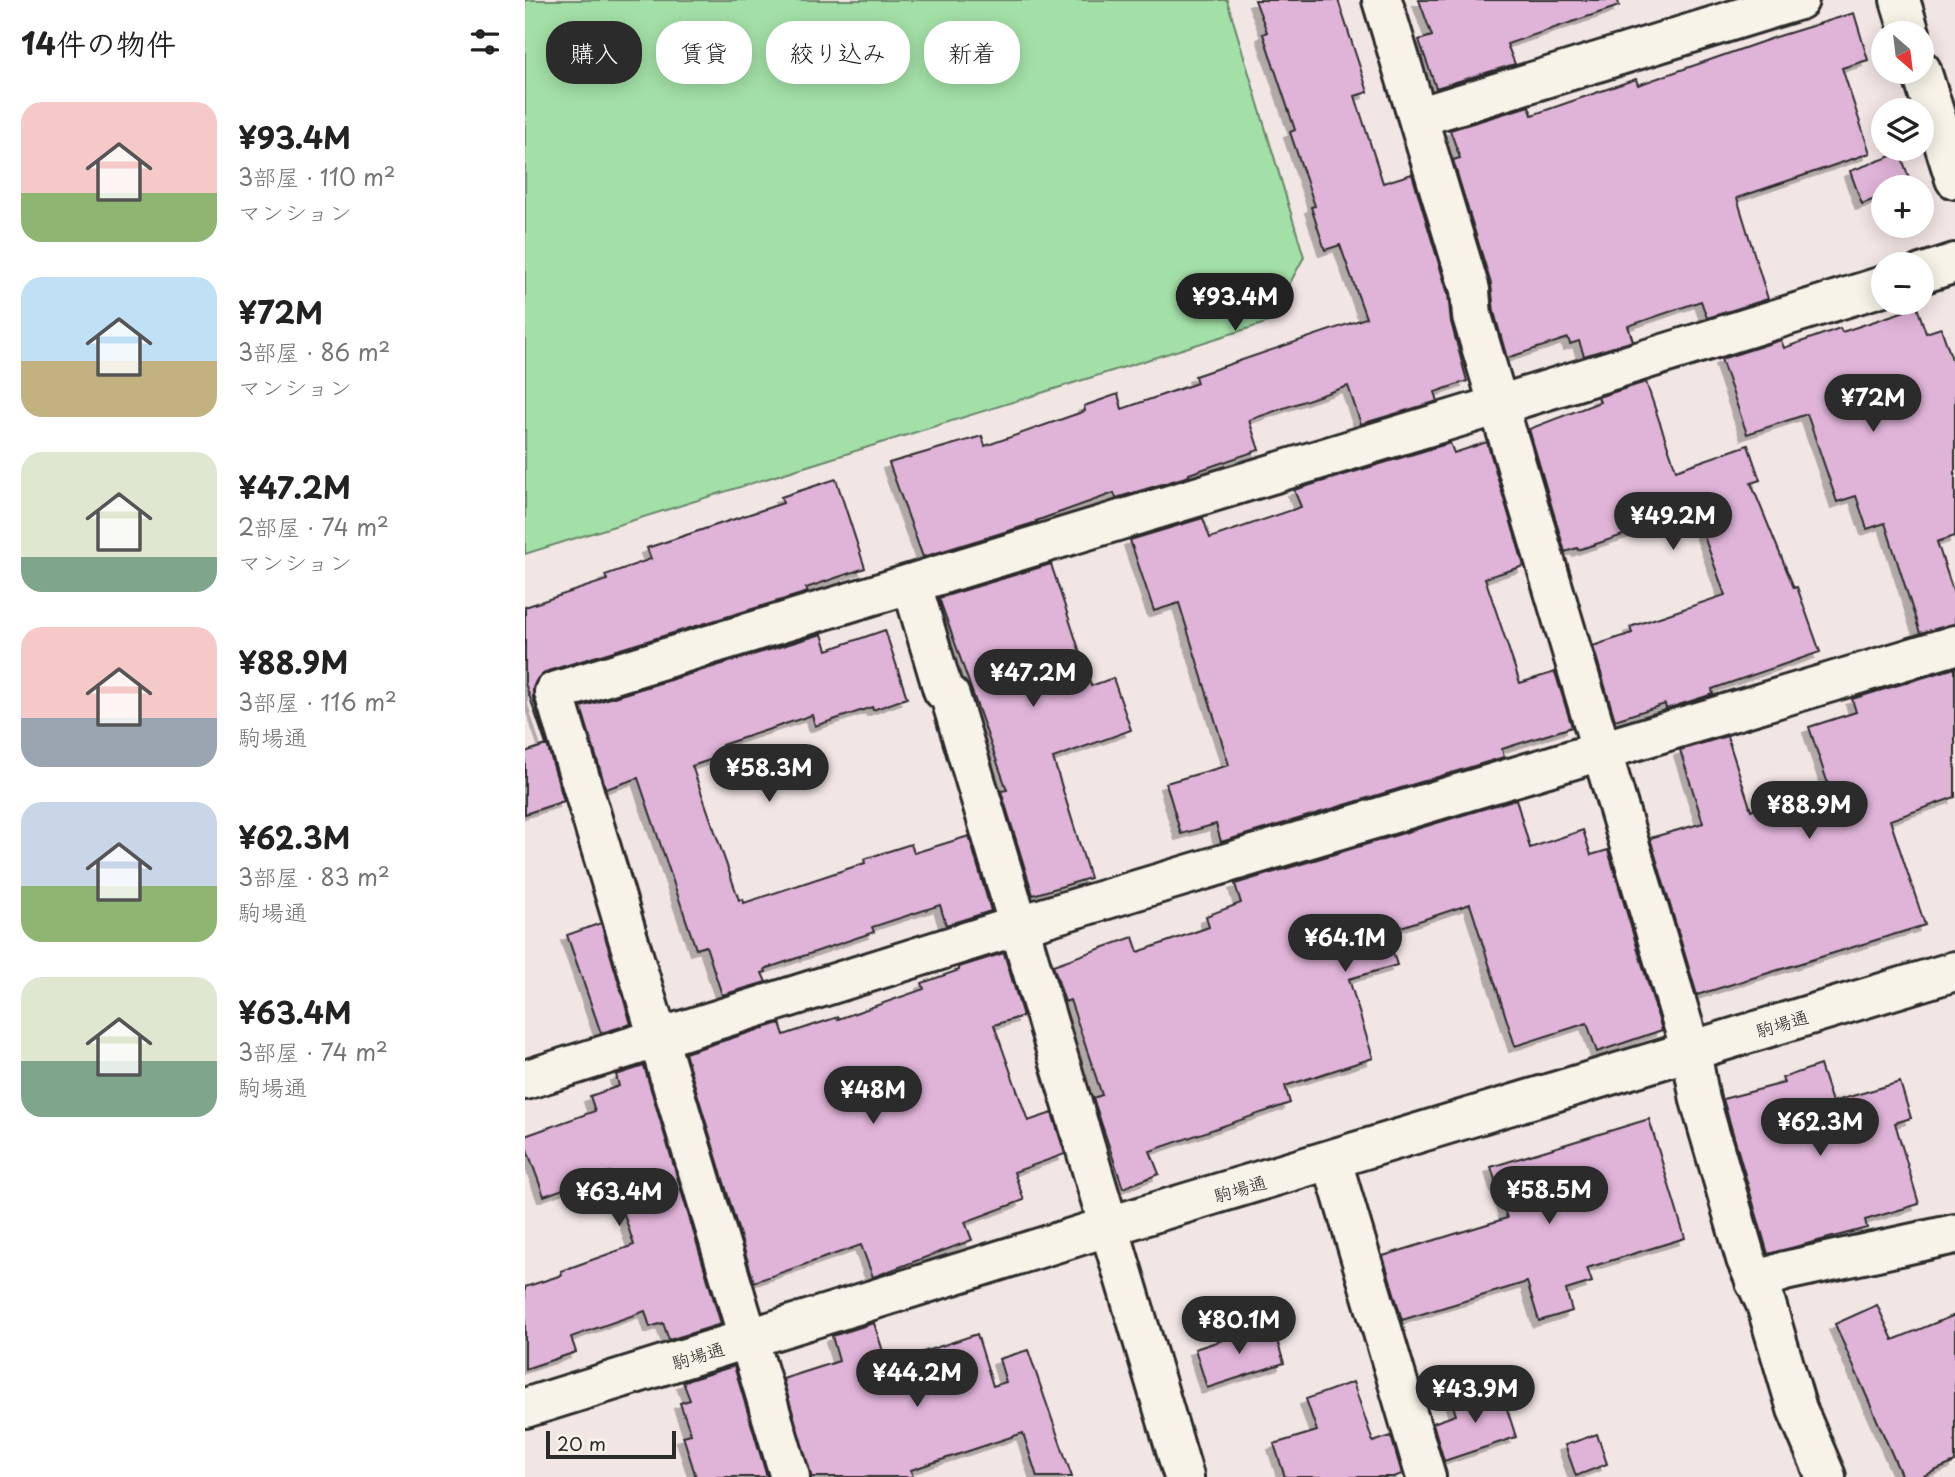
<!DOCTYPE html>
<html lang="ja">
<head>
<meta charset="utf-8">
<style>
	body { margin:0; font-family:"Playpen Sans","Klee One",sans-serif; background:#f2f2f2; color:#222; height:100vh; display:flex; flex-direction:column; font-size:26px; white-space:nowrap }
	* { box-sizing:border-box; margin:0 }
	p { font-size:23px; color:#767676 }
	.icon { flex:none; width:38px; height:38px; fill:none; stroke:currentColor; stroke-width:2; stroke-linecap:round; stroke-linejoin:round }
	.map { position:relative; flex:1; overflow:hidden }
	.side { display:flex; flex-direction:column; background:#fff; width:525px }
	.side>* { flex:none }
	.guide { position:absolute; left:21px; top:21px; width:665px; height:63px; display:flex; gap:14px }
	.needle { width:46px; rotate:152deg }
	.controls { position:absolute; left:1346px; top:21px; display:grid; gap:14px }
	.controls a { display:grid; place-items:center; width:63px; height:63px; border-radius:50%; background:#fff; box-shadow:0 4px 18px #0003; font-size:35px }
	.scale { position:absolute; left:21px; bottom:18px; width:130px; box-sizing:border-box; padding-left:7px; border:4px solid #2b2b2b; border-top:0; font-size:19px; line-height:24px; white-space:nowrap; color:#2b2b2b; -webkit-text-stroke:5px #f7f3e8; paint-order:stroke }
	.price { position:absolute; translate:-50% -60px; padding:0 16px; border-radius:24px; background:#2b2b2b; color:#fff; font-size:23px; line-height:46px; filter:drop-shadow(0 2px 4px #0008) }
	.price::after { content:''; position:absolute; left:50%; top:42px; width:21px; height:16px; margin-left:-10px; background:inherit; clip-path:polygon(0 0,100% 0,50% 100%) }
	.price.selected { background:#222; color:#fff }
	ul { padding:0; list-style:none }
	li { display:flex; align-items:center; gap:21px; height:175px; padding:0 21px }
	li span { display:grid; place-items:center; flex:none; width:196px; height:140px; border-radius:21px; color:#555 }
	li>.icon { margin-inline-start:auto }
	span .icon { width:84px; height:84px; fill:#fffc; stroke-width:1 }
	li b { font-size:30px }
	h2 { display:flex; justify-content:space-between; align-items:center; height:84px; padding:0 21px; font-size:30px }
	.pill { padding:0 24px; border-radius:28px; background:#fff; box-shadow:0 4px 18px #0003; font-size:24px; line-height:63px }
	.pill.selected { background:#2b2b2b; color:#fff }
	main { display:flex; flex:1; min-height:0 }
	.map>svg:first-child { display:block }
	.green { fill:#a3e0a7; stroke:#678669; stroke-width:2 }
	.building { fill:#e0b4d9; stroke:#2b2b2b; stroke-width:2; filter:url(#shadow) }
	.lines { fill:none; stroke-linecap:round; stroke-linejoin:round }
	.minor-casing { stroke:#2b2b2b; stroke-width:44 }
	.tertiary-casing { stroke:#2b2b2b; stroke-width:44 }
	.minor { stroke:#f7f3e8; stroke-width:38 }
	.tertiary { stroke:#f7f3e8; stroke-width:38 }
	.labels { text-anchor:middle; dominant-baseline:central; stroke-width:5; stroke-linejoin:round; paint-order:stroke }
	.street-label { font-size:18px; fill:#2b2b2b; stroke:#f7f3e8 }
</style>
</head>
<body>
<main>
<section class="side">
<h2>14件の物件<svg class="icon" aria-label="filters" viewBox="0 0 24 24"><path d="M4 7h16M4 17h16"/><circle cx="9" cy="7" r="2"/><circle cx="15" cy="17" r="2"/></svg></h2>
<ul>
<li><span style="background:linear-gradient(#f6c9c9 65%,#8fb573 0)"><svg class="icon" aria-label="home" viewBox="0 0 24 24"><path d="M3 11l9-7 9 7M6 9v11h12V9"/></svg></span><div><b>¥93.4M</b><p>3部屋 · 110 m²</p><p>マンション</p></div></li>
<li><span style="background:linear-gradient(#bfe0f5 60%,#c2b280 0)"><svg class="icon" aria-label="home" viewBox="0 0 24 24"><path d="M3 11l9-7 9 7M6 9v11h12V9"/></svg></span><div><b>¥72M</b><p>3部屋 · 86 m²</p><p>マンション</p></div></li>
<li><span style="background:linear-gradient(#dfe7d0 75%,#7fa58c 0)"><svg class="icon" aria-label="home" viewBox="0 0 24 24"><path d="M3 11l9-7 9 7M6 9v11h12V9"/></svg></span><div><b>¥47.2M</b><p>2部屋 · 74 m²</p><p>マンション</p></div></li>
<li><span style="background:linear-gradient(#f6c9c9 65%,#9aa5b1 0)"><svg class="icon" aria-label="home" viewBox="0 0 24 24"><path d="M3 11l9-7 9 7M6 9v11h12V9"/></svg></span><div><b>¥88.9M</b><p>3部屋 · 116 m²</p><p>駒場通</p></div></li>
<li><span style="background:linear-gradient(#c9d6e8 60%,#8fb573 0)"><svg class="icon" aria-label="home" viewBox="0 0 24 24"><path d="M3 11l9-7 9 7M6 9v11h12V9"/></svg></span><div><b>¥62.3M</b><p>3部屋 · 83 m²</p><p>駒場通</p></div></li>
<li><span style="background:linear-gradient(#dfe7d0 60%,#7fa58c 0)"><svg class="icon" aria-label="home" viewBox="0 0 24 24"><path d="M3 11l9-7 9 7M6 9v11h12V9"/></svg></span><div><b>¥63.4M</b><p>3部屋 · 74 m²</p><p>駒場通</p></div></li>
</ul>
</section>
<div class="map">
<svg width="1430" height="1477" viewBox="0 0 1430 1477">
	<defs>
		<filter id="shadow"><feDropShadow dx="-6" dy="6" stdDeviation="0" flood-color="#0004"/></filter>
	</defs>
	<rect width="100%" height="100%" fill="#f2e6e5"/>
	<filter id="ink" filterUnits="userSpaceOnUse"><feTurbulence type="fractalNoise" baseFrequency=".0143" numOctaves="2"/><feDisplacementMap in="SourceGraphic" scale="14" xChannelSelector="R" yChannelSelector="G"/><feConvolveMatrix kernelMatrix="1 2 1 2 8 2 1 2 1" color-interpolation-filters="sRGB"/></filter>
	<g filter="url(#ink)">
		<path class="green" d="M 0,0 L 702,0 L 779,257 L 744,322 L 0,554 Z"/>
		<path class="building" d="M 730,0 L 813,0 L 843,92 L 830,96 L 858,183 L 887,174 L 923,294 L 926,322 L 942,381 L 910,392 L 913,401 L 836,424 L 823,386 L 724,420 L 734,450 L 664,474 L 664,476 L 591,498 L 589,493 L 511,521 L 512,522 L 398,557 L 364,463 L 457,436 L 460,446 L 560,411 L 559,406 L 593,394 L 597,409 L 672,383 L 670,376 L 841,318 L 815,245 L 800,250 L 786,207 L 790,206 L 765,132 L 770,130 L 738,34 L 742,32 Z
			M 894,0 L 1093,0 L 1094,6 L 982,44 L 990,64 L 911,88 L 894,40 L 907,36 Z
			M 1329,13 L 1343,60 L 1317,68 L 1345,153 L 1212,198 L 1243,299 L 1182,318 L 1176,301 L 1103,326 L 1108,341 L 1059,356 L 1054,341 L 1045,344 L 1043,338 L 982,358 L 969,312 L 966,284 L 928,160 L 935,158 L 925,130 L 1004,106 L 1007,115 L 1111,79 L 1113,85 L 1251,37 Z
			M 1375,153 L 1387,186 L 1358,187 L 1358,196 L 1337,204 L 1325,171 Z
			M 1392,307 L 1401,333 L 1416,328 L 1430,368 L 1430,536 L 1412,542 L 1430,597 L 1430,624 L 1395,633 L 1360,523 L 1342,529 L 1331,496 L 1312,502 L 1282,414 L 1222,434 L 1196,359 L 1256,340 L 1259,348 L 1315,328 L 1317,332 Z
			M 1121,382 L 1151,470 L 1223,445 L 1235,480 L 1226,483 L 1269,588 L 1272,587 L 1295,652 L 1187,689 L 1188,694 L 1141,709 L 1140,704 L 1090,720 L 1068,646 L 1107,633 L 1105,627 L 1200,595 L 1170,511 L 1053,550 L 1052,548 L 1040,552 L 1004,429 L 1075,402 L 1073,397 Z
			M 962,442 L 999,566 L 960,578 L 995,683 L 1030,672 L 1047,727 L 977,749 L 979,757 L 696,842 L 691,824 L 656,834 L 641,783 L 704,765 L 654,603 L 629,611 L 605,540 L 678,518 L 685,538 L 776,507 L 769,490 L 925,443 L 929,453 Z
			M 311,479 L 340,568 L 281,588 L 283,592 L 23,671 L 13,678 L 8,688 L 8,698 L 39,801 L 0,814 L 0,752 L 21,745 L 0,683 L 0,607 L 82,580 L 80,575 L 126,559 L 122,548 L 258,503 L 256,497 Z
			M 526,564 L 566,686 L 588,678 L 606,730 L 528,758 L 565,878 L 508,895 L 476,791 L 482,790 L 414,598 Z
			M 360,630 L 382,698 L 348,710 L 347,707 L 290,726 L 287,715 L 197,745 L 200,755 L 167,766 L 214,900 L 218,899 L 219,903 L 340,863 L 339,859 L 386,844 L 389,853 L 444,836 L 466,911 L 421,925 L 415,905 L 347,927 L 349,932 L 240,969 L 241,972 L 237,973 L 241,982 L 197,995 L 181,946 L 171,949 L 113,778 L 81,789 L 56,707 L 297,634 L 302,650 Z
			M 1430,668 L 1430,797 L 1365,820 L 1400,925 L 1172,995 L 1125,838 L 1178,823 L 1155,750 L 1202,736 L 1226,810 L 1303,784 L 1284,727 L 1331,712 L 1327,699 Z
			M 991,799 L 1005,848 L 1058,830 L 1066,855 L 1083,850 L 1137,1030 L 1072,1052 L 1062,1023 L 990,1046 L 945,904 L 861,932 L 872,965 L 824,979 L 848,1058 L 760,1086 L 765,1103 L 625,1151 L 634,1174 L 598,1188 L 568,1098 L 577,1095 L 545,1000 L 540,1002 L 528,965 L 608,937 L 613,952 L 684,927 L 681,916 L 716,903 L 710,884 Z
			M 76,923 L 106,1024 L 76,1033 L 42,935 Z
			M 479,953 L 498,1016 L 469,1025 L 503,1121 L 527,1113 L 540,1154 L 489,1172 L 499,1200 L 440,1222 L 447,1240 L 348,1277 L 336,1245 L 229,1282 L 160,1053 L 255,1023 L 259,1035 L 313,1017 L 313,1019 L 399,989 L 397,983 L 434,970 L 434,967 Z
			M 1295,1065 L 1307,1102 L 1375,1082 L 1386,1118 L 1370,1123 L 1394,1204 L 1340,1220 L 1342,1228 L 1243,1254 L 1198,1099 L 1259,1083 L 1257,1078 Z
			M 119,1066 L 196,1324 L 144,1340 L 138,1323 L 125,1327 L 120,1311 L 46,1337 L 51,1352 L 0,1369 L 0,1287 L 37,1275 L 36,1271 L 109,1245 L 85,1172 L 19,1196 L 0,1144 L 0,1136 L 70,1111 L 65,1096 L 94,1086 L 91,1075 Z
			M 1124,1119 L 1160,1238 L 1062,1268 L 1067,1282 L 1041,1290 L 1047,1311 L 1014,1321 L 1002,1282 L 877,1320 L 858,1256 L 982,1218 L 966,1167 Z
			M 1352,1305 L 1368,1340 L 1430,1315 L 1430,1462 L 1396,1477 L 1377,1477 L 1310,1324 Z
			M 349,1323 L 362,1364 L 452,1334 L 468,1386 L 481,1382 L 474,1359 L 503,1350 L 547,1477 L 512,1477 L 498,1433 L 386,1470 L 388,1477 L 286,1477 L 258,1379 L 314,1361 L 307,1336 Z
			M 747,1324 L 759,1363 L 682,1388 L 670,1349 Z
			M 209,1366 L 242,1477 L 171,1477 L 158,1436 L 166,1434 L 155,1403 L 165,1400 L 158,1382 Z
			M 828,1382 L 848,1442 L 866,1436 L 877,1474 L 869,1477 L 760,1477 L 749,1444 L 792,1431 L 781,1399 Z
			M 975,1387 L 991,1437 L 919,1461 L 908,1423 L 931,1415 L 927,1403 Z
			M 1072,1434 L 1082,1464 L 1051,1476 L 1040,1445 Z"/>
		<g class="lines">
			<defs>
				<path id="minor" d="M 857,0 L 945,290 L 947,316 L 1166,1051 L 1175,1100 L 1221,1259 L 1241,1304 L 1272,1409 L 1301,1477
					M 893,117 L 1274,0
					M 1396,274 L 1430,263
					M 387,585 L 418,690 L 425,696 L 659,1477
					M 0,1080 L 495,925 L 1430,645
					M 807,1161 L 901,1477
					M 1230,1282 L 1260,1271 L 1430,1234
					M 0,1408 L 585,1226 L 1430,971
					M 265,1477 L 29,692 L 974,405 L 1358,286"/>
				<path id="tertiary" d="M 1375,0 L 1385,33
					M 1396,70 L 1430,179"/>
			</defs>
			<use href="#minor" class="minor-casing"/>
			<use href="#tertiary" class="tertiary-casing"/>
			<use href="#minor" class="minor"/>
			<use href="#tertiary" class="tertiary"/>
		</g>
	</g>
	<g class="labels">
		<g class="street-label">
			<text transform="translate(1257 1023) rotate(-17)">駒場通</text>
			<text transform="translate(715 1188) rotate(-16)">駒場通</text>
			<text transform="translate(173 1355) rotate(-17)">駒場通</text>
		</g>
	</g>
</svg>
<div class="controls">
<a><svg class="needle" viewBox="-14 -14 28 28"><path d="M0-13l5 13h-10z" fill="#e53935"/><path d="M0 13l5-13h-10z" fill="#767676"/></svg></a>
<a><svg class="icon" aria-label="layers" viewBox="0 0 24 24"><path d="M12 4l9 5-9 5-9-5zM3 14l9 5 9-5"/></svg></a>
<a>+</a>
<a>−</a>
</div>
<div class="scale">20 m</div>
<b class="price selected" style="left:710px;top:333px">¥93.4M</b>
<b class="price" style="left:1348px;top:434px">¥72M</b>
<b class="price" style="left:1148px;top:552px">¥49.2M</b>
<b class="price" style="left:508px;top:709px">¥47.2M</b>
<b class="price" style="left:244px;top:804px">¥58.3M</b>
<b class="price" style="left:1284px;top:841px">¥88.9M</b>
<b class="price" style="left:820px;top:974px">¥64.1M</b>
<b class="price" style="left:348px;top:1126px">¥48M</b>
<b class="price" style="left:1295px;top:1158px">¥62.3M</b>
<b class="price" style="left:1024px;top:1226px">¥58.5M</b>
<b class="price" style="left:94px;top:1228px">¥63.4M</b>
<b class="price" style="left:714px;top:1356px">¥80.1M</b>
<b class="price" style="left:392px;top:1409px">¥44.2M</b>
<b class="price" style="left:950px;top:1425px">¥43.9M</b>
<div class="guide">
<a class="pill selected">購入</a>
<a class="pill">賃貸</a>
<a class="pill">絞り込み</a>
<a class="pill">新着</a>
</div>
</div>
</main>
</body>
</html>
